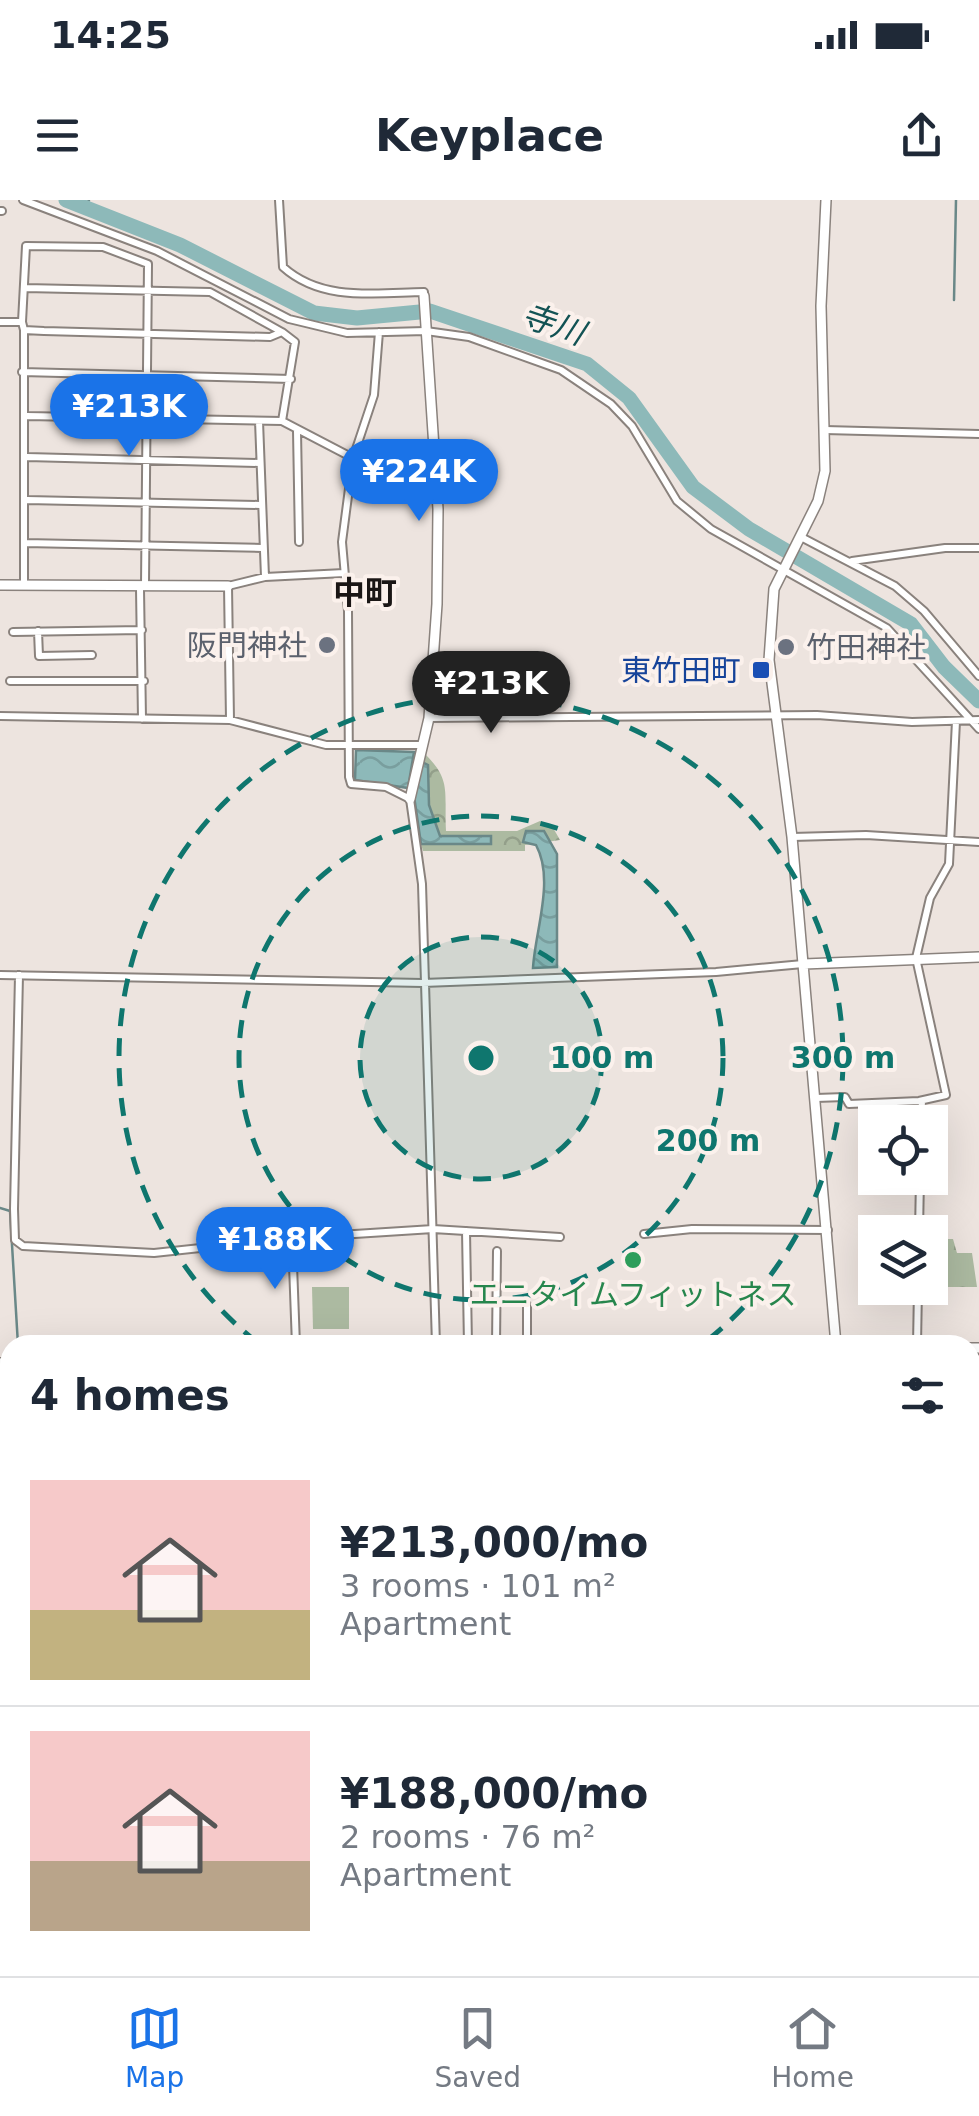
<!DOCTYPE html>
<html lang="en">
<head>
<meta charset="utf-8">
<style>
	body { margin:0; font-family:"DejaVu Sans","Noto Sans JP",sans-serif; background:#f2f2f3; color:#1f2937; height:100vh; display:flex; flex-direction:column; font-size:38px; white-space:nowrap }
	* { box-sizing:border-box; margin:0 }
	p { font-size:32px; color:#747a83 }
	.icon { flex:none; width:55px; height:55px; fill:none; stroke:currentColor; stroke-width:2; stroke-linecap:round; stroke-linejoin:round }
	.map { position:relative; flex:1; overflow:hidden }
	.side { position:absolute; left:0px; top:1135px; width:980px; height:642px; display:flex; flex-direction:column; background:#fff; border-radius:30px 30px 0 0; box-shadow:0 10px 40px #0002 }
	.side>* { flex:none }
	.tools { position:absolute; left:858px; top:905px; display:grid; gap:20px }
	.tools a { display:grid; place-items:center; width:90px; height:90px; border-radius:0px; background:#fff; box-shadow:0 10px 40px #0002; font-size:50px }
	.price { position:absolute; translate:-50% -85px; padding:0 22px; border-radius:35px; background:#1a73e8; color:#fff; font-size:32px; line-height:65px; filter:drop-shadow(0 2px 5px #0008) }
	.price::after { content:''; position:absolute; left:50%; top:60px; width:30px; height:22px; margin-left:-15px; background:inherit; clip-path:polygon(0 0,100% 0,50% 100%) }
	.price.current { background:#222; color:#fff }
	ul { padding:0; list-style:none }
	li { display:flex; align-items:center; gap:30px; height:250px; padding:0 30px }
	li+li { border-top:2px solid #e0e1e3 }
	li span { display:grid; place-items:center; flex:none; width:280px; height:200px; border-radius:0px; color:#555 }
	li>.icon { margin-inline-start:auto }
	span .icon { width:120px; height:120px; fill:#fffc; stroke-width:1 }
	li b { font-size:42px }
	h2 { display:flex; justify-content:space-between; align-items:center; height:120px; padding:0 30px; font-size:42px }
	.status { display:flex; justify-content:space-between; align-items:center; height:70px; padding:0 50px; background:#fff; direction:ltr }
	.status svg { height:28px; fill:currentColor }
	header { display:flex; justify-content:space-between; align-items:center; height:130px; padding:0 30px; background:#fff; font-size:45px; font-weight:700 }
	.dock { display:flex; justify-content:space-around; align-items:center; height:140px; border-top:2px solid #e0e1e3; background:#fff; font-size:28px; color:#747a83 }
	.dock a { display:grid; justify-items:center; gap:5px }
	.dock .current { color:#1a73e8 }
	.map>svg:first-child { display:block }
	.park { fill:url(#park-crowns) }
	.pitch { fill:#acbaa1 }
	.water { fill:url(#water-waves); stroke:#6a8888; stroke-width:2.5 }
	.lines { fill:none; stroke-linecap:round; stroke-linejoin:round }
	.stream { stroke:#6a8888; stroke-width:2.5 }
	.river { stroke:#8db9b9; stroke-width:15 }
	.street-casing { stroke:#8a827d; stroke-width:10 }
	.secondary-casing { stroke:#8a827d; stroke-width:12 }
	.street { stroke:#fff; stroke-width:6 }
	.secondary { stroke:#fff; stroke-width:9 }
	.ring { fill:none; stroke:#0f766e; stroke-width:5; stroke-dasharray:18 12 }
	.worship-dot { fill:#6b7280; stroke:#fbf1ec; stroke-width:4 }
	.transit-dot { fill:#1a4fb4; stroke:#fbf1ec; stroke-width:4 }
	.leisure-dot { fill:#2e9e5b; stroke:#fbf1ec; stroke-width:4 }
	.labels { text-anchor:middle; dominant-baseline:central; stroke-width:8; stroke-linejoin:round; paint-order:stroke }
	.worship-label { font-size:30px; fill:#5b616d; stroke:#fbf1ec; text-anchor:end }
	.transit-label { font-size:30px; fill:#164399; stroke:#fbf1ec; text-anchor:end }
	.leisure-label { font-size:30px; fill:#27864d; stroke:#fbf1ec }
	.water-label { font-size:32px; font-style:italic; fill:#135354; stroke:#fbf1ec }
	.neighbourhood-label { font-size:32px; font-weight:bold; fill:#1a1615; stroke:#fbf1ec }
	.centre { fill:#0f766e; stroke:#fbf1ec; stroke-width:5 }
	.ring-label { font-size:30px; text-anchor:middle; font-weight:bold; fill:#0f766e; stroke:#fbf1ec; stroke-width:8; stroke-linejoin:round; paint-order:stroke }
</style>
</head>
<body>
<div class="status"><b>14:25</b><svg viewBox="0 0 49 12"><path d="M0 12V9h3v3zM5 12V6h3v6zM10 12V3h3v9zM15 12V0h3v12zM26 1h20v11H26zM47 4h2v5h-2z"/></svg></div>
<header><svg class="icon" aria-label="menu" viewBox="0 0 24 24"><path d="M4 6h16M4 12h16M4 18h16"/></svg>Keyplace<svg class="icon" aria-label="share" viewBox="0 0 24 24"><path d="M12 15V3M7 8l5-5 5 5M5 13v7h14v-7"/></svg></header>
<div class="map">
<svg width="979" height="1776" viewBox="0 0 979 1776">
	<defs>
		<pattern id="park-crowns" width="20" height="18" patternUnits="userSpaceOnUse" patternTransform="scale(2.5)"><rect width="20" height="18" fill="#acbaa1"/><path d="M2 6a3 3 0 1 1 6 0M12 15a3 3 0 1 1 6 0" fill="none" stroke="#939f8a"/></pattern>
		<pattern id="water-waves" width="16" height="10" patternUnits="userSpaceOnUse" patternTransform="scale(2.5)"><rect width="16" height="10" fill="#8db9b9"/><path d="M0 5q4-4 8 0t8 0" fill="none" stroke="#799e9e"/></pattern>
	</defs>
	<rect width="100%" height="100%" fill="#ede4df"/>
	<path class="park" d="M 423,552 C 452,580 444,590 446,631 L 517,631 L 540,621 L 552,626 L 560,640 L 525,645 L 525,651 L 423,651 L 421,644 L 440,636 L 429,605 L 428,565 L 420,561 Z
		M 930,1039 L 953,1039 L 957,1053 L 972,1053 L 977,1087 L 930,1087 Z"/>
	<path class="pitch" d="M 312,1087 L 349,1087 L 349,1129 L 313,1129 Z"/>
	<path class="water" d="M 356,550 L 414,552 L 408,588 L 355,580 Z
		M 420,561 L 428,565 L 429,605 L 440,636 L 491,636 L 491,644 L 421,644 L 414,596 Z
		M 526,631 L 544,631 L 557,654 L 557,767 L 533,768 C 535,731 555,680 536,645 L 523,642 Z"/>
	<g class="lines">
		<path class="stream" d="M 84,8 L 89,0
			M 954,100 L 956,0
			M 0,1008 L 10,1011 L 18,1145
			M 569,1768 L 569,1776"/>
		<path class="river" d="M 66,0 L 180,45 L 314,113 L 357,118 L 430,111 L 587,164 L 629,198 L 693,287 L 749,329 L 911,424 L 944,467 L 979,501
			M 970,1418 L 979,1417
			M 0,1425 L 10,1426
			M 0,1676 L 10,1685
			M 60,1768 L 63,1776"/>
		<defs>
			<path id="street" d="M 23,0 L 157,51 L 289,119 L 347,133 L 426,131 L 469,137 L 561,170 L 611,204 L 632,226 L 677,301 L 711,329 L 887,428 L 979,529
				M 279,0 L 283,67 C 322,102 375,93 424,92 L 424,96
				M 0,11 L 2,11
				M 25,88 L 210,92 L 282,132
				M 0,122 L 22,122 L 24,130 L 44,131 L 270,137 L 282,132 L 295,142 L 282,221
				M 22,122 L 26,46 L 103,47 L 148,64 L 145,385
				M 24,130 L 24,385
				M 379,132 L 374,195 L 353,258 L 342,342 L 348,411 L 349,577 L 351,584 L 386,587 L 410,599 L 422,684 L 436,1145
				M 22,172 L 291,179
				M 27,216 L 282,221 L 353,258
				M 259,221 L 265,377
				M 825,230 L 979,234
				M 297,231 L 299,342
				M 27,257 L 259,263
				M 27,300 L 260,305
				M 801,337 L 895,386 L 924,411 L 979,476
				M 25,343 L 262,348
				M 852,361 L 945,348 L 979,348
				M 140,389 L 142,519
				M 38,431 L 39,456 L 92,455
				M 13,432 L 142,430
				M 10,481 L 144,481
				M 0,516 L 230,520 L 326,545 L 420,545
				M 429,518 L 817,515 L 912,522 L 979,520
				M 230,520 L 228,386 L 265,377 L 344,373
				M 792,637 L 866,635 L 979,642
				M 0,775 L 423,783 L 716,772 L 803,764
				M 19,775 L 14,1009 L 15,1040 L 23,1046 L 154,1053 L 292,1038 L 433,1029 L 560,1037
				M 816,898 L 845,897 L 849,904 L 919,901 L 946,895 L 916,758 L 930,698 L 949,664 L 956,521
				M 921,922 L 922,901
				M 466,1031 L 468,1145
				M 919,1032 L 920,978
				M 644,1034 L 692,1029 L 828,1030
				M 292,1038 L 296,1145
				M 527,1105 L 527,1145
				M 496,1145 L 497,1051
				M 917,1145 L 918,1088
				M 970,1288 L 979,1288
				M 0,1316 L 10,1316
				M 970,1411 L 979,1410
				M 1,1414 L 1,1336 L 10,1336
				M 0,1440 L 10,1440
				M 0,1464 L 10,1464
				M 0,1505 L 10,1505
				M 0,1547 L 10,1547
				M 0,1589 L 10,1589
				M 0,1631 L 10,1630
				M 0,1661 L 10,1667
				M 970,1684 L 979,1684
				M 0,1690 L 10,1700
				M 47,1768 L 50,1776
				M 75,1768 L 77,1776
				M 440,1768 L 440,1776
				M 565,1768 L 565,1776
				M 624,1768 L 624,1776
				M 700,1768 L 700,1776
				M 30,1776 L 30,1768
				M 107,1776 L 107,1768
				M 192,1776 L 192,1768
				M 274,1776 L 274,1768
				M 322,1776 L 322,1768"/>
			<path id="secondary" d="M 826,0 L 821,106 L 825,271 L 818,301 L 774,389 L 769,460 L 792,637 L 836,1145
				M 0,385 L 228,386
				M 410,599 L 429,518 L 437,404 L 438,309 L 424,96
				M 804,764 L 979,757
				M 970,1148 L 979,1148
				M 970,1159 L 979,1160
				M 0,1163 L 10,1163
				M 0,1174 L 10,1174
				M 836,1776 L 836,1768"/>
		</defs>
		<use href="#street" class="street-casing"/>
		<use href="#secondary" class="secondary-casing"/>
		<use href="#street" class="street"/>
		<use href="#secondary" class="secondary"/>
	</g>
	<circle cx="481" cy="858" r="121" fill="#0f766e" fill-opacity=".12"/>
	<g class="ring">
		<circle cx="481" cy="858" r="121"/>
		<circle cx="481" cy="858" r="242"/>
		<path d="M258 1143A362 362 0 1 1 704 1143"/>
	</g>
	<g class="worship-dot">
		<circle cx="327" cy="445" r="10"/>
		<circle cx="786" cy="447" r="10"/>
	</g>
	<rect class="transit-dot" x="751" y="460" width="20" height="20" rx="5"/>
	<circle class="leisure-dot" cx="633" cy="1060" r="10"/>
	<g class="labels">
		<g class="worship-label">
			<text x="307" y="445">阪門神社</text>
			<text x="806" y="447" text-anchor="start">竹田神社</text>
		</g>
		<g class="transit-label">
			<text x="741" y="470">東竹田町</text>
		</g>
		<g class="leisure-label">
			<text x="633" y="1094">エニタイムフィットネス</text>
		</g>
		<g class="water-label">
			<text transform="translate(553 124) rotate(19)">寺川</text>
		</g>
		<g class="neighbourhood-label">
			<text x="365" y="393">中町</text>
		</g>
	</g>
	<circle cx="481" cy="858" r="15" class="centre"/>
	<g class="ring-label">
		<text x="602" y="868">100 m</text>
		<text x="843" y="868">300 m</text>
		<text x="708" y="951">200 m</text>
	</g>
</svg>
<div class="tools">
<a><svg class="icon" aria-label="locate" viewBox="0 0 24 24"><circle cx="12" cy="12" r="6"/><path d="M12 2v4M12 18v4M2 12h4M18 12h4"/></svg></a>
<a><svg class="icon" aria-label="layers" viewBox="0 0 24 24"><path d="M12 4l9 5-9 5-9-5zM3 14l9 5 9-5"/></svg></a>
</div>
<b class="price" style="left:129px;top:259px">¥213K</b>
<b class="price" style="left:419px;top:324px">¥224K</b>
<b class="price current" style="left:491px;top:536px">¥213K</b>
<b class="price" style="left:275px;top:1092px">¥188K</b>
<section class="side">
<h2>4 homes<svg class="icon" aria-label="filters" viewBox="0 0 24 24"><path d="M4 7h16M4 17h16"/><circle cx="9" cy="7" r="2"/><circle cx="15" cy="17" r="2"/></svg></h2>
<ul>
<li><span style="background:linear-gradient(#f6c9c9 65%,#c2b280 0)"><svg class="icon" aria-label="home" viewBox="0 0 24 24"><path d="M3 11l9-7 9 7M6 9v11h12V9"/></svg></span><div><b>¥213,000/mo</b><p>3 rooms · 101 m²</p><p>Apartment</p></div></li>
<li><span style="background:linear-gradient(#f6c9c9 65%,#b9a48a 0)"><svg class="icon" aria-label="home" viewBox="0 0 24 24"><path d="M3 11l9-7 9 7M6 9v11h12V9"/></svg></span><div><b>¥188,000/mo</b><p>2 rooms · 76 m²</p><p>Apartment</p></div></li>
</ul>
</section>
</div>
<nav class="dock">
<a class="current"><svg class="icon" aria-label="map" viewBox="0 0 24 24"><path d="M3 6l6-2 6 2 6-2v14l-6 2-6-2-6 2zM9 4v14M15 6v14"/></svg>Map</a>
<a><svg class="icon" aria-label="saved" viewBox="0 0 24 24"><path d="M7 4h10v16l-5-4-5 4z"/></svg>Saved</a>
<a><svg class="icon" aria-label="home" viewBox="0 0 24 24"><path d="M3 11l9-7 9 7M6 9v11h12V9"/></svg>Home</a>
</nav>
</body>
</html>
